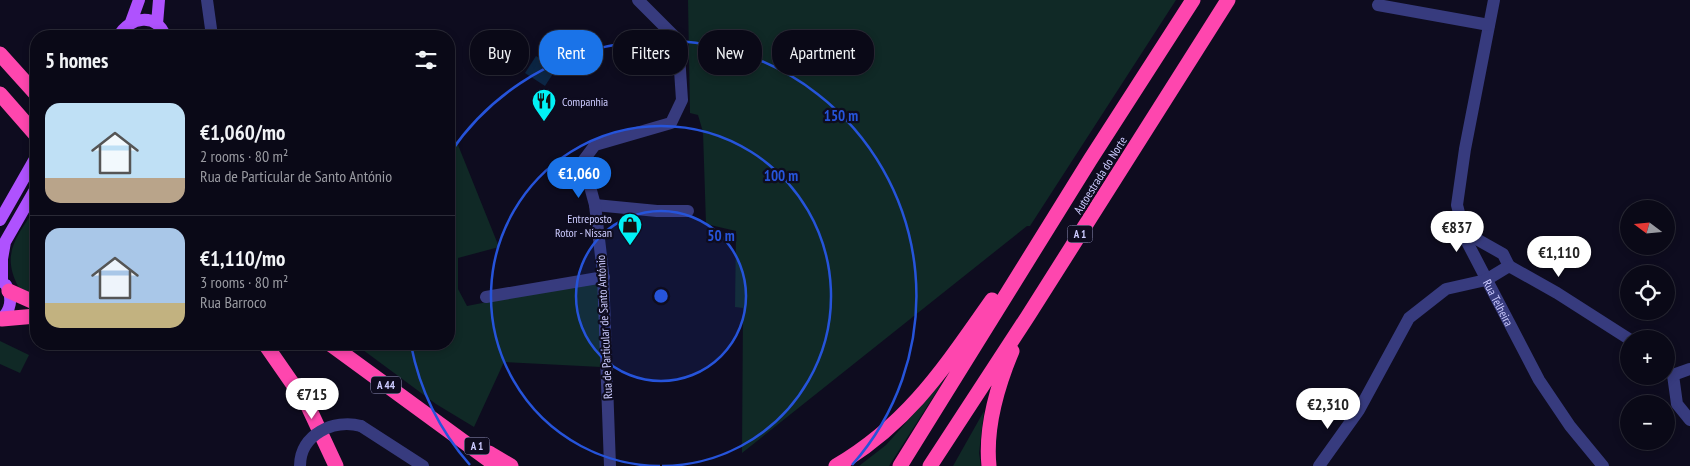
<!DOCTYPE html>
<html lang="en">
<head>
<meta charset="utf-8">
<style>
	body { margin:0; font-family:"PT Sans Narrow",sans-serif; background:#181724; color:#f1f3f6; height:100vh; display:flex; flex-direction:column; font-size:19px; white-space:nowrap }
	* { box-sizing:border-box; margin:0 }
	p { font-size:16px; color:#999aa1 }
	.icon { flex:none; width:28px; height:28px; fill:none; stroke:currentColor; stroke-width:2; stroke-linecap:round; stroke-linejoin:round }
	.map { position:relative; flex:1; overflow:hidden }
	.sheet { position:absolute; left:30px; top:30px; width:425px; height:320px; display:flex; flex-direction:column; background:#0a0917; border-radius:20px; box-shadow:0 2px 8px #0003,0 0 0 1px #2a2a36 }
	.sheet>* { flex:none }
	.top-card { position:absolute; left:470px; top:30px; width:475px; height:45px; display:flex; gap:10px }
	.needle { width:32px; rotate:286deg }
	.tools { position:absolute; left:1620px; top:200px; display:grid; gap:10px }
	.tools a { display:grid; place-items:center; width:55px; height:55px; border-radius:50%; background:#0a0917; box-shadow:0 2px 8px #0003,0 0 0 1px #2a2a36; font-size:25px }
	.price { position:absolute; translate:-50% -42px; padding:0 11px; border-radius:18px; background:#fff; color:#222; font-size:16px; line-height:32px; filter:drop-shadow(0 1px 2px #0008) }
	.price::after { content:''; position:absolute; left:50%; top:30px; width:15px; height:11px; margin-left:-8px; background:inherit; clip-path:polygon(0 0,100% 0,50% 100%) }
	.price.current { background:#1a73e8; color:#fff }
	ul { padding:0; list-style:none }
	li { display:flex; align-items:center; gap:15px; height:125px; padding:0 15px }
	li+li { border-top:1px solid #2a2a36 }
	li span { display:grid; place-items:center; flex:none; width:140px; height:100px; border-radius:15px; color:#555 }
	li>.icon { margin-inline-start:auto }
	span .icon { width:60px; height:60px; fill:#fffc; stroke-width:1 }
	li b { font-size:21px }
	h2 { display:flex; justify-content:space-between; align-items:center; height:60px; padding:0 15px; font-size:21px }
	.chip { padding:0 18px; border-radius:20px; background:#0a0917; box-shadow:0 2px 8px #0003,0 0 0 1px #2a2a36; font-size:18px; line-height:45px }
	.chip.current { background:#1a73e8; color:#fff }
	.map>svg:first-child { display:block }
	.green { fill:#102926 }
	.water { fill:#0c2644 }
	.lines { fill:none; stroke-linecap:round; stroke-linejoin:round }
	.minor { stroke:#373b7e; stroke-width:12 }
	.major { stroke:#af52fe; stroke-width:12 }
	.highway { stroke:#fe46ae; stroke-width:15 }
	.minor-bridge { stroke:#373b7e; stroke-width:12 }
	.ring { fill:none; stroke:#2654da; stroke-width:2.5 }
	.labels { text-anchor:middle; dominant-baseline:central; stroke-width:4.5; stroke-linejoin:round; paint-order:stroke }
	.shield { fill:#0e0c1f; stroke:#9392bc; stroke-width:1 }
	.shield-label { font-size:11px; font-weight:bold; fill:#cccbff }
	.poi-label { font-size:12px; fill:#cccbff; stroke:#0e0c1f; text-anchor:start }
	.street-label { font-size:12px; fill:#cccbff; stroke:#0e0c1f }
	.centre { fill:#2654da; stroke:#0e0c1f; stroke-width:2.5 }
	.ring-label { font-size:15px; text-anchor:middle; font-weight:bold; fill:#2654da; stroke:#0e0c1f; stroke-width:4.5; stroke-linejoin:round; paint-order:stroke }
</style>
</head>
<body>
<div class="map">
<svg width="1690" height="466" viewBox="0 0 1690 466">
	<rect width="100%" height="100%" fill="#0e0c1f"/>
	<path class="green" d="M 688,0 L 1176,0 L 1030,226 L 1027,226 L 742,453 L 743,308 L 735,307 L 736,231 L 706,224 L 703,132 L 698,115 L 690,113 Z
		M 449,133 L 456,140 L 499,247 L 458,258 L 458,289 L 467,306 L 598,280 L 601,367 L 504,362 L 474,427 L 436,404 L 355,344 L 449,344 Z
		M 36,207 L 36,295 L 19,288 C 0,253 17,237 36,207 Z
		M 0,341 L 29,355 L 20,373 L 0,364 Z
		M 944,380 L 889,466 L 859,466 L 886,445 Z
		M 984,411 L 979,453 L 981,466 L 953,466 Z"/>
	<path class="water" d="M 536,56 L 556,69 L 545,86 L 525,73 Z"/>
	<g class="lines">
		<g class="minor">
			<path d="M 207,0 L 212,36"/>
			<path id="s1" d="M 1494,0 L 1465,149 L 1457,205 L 1466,240 L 1539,380 L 1570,426 L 1603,466"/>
			<path d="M 1378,5 L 1489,25"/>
			<path d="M 595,205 L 657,211 L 688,211"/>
			<path d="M 1464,232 L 1503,254 L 1509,266"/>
			<path d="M 486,297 L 604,277"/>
			<path d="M 1666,370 L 1673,375 L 1677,404 L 1690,420"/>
			<path d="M 1673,375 L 1690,369"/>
			<path d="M 361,426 L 423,466"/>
			<path d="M 610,466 L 603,273 L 595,205 L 583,161 L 595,145 L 671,123 L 682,100 L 678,40 L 638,0"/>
			<path d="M 1319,466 L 1359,410 L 1409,318 L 1446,289 L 1486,280 L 1509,266 L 1557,293 L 1629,339"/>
		</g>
		<path class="major" d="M 131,22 L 139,0
			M 157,24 L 159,0
			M 119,36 C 129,17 157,12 165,36
			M 0,220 L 36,157
			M 2,282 L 2,259 L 5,242 L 36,188
			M 0,320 C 11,311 13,298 6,285"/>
		<path class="highway" d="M 0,54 L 36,94
			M 0,94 L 36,135
			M 9,291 L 36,303
			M 2,319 L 36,316
			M 265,344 L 308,406 L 336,466
			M 330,344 L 497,466
			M 489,453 L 511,466
			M 836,466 C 909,423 944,368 992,300
			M 900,466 L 1090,160 L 1193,0
			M 930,466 L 1028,316 L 1228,0
			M 989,466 C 985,427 997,387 1012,351"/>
		<path class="minor-bridge" d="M 300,466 C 300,434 334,419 361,426"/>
	</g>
	<circle cx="661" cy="296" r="85" fill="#2654da" fill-opacity=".12"/>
	<g class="ring">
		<circle cx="661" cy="296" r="85"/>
		<path d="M660 466A170 170 0 1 1 662 466"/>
		<path d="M470 465A255 255 0 0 1 411 345M450 153A255 255 0 1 1 852 465"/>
	</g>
	<defs>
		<symbol id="restaurant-pin" viewBox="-11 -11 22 30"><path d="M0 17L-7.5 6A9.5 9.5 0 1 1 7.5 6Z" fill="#01f1f5" stroke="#0e0c1f"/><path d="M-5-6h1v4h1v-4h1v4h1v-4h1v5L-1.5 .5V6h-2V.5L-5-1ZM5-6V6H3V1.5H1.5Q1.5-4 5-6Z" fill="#111"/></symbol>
		<symbol id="shop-pin" viewBox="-11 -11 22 30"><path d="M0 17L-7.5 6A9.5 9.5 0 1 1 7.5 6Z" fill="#01f1f5" stroke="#0e0c1f"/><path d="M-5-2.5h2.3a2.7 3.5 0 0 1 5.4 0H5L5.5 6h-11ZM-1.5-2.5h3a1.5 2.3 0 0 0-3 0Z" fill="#111"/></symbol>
	</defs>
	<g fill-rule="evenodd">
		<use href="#restaurant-pin" x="530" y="87" width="28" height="38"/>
		<use href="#shop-pin" x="616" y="211" width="28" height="38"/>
	</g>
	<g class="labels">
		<g class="shield">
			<rect x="1067.5" y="225.5" width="25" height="17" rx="4"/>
			<rect x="371" y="376.5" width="30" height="17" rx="4"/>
			<rect x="464.5" y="437.5" width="25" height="17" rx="4"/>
		</g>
		<g class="shield-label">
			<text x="1080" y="234">A 1</text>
			<text x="386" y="385">A 44</text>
			<text x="477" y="446">A 1</text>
		</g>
		<g class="poi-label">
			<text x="562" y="101">Companhia</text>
			<text x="612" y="218" text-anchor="end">Entreposto<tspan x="612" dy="14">Rotor - Nissan</tspan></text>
		</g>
		<g class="street-label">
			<text transform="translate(1100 175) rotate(-58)">Autoestrada do Norte</text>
			<text stroke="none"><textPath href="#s1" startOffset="315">Rua Telheira</textPath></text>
			<text transform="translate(604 327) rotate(-93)">Rua de Particular de Santo António</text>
		</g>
	</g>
	<circle cx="661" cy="296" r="8" class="centre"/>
	<g class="ring-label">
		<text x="841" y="121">150 m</text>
		<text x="781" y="181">100 m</text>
		<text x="721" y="241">50 m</text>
	</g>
</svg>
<div class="tools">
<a><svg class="needle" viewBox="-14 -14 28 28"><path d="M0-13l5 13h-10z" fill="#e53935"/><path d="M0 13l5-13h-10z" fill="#999aa1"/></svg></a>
<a><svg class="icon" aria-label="locate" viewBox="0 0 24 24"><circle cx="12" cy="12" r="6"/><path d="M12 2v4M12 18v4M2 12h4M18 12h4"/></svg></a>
<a>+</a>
<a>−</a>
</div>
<b class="price current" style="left:579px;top:199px">€1,060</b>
<b class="price" style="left:1457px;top:253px">€837</b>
<b class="price" style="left:1559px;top:278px">€1,110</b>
<b class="price" style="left:312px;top:420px">€715</b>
<b class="price" style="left:1328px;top:430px">€2,310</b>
<div class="top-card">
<a class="chip">Buy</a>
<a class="chip current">Rent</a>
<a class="chip">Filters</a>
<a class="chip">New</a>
<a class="chip">Apartment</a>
</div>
<section class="sheet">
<h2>5 homes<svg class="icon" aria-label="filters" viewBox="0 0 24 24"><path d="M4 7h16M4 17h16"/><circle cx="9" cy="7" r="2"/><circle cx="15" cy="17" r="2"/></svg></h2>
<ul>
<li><span style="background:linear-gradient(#bfe0f5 75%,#b9a48a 0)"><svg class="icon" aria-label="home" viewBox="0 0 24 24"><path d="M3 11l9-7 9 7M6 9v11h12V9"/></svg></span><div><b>€1,060/mo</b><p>2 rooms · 80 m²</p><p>Rua de Particular de Santo António</p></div></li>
<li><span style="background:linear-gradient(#a9c7e8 75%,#c2b280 0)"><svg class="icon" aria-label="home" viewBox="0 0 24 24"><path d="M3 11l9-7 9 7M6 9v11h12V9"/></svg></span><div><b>€1,110/mo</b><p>3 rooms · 80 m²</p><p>Rua Barroco</p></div></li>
</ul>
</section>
</div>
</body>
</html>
